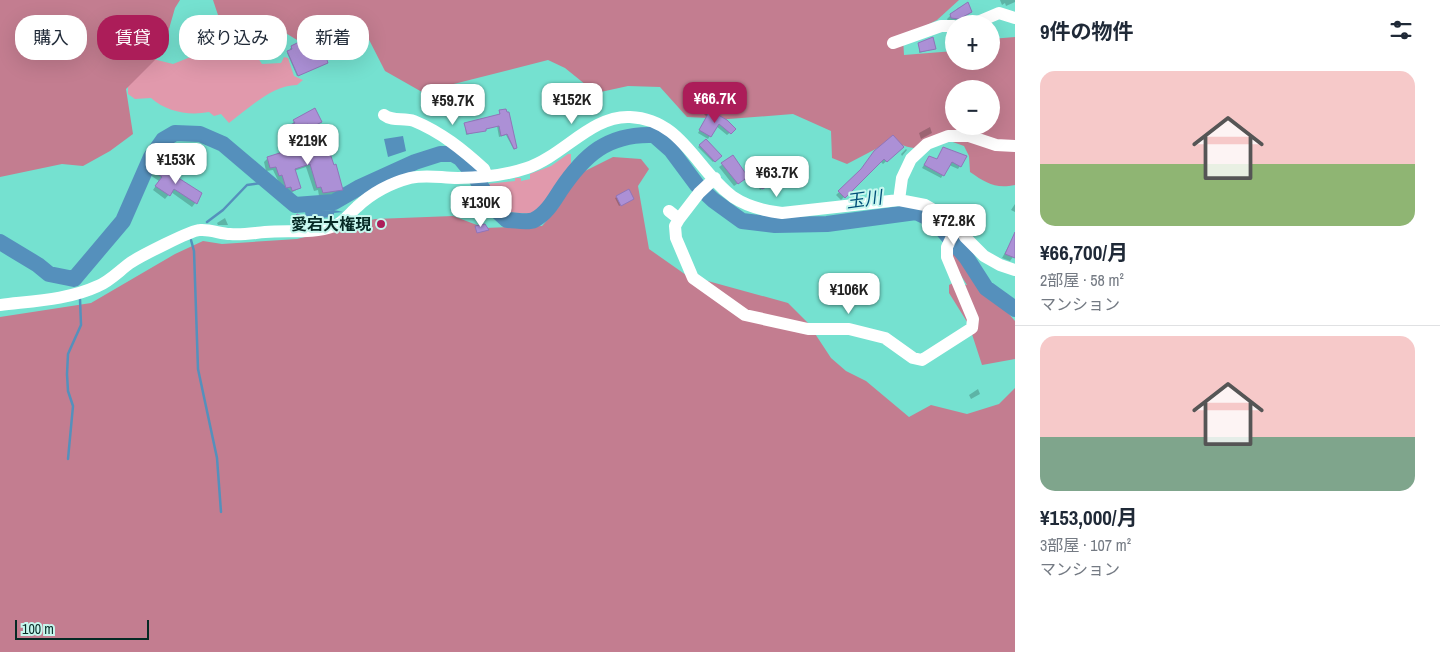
<!DOCTYPE html>
<html lang="ja">
<head>
<meta charset="utf-8">
<style>
	body { margin:0; font-family:"Archivo Narrow","Noto Sans JP",sans-serif; background:#f2f2f3; color:#1f2937; height:100vh; display:flex; flex-direction:column; font-size:19px; white-space:nowrap }
	* { box-sizing:border-box; margin:0 }
	p { font-size:16px; color:#747a83 }
	.icon { flex:none; width:28px; height:28px; fill:none; stroke:currentColor; stroke-width:2; stroke-linecap:round; stroke-linejoin:round }
	.map { position:relative; flex:1; overflow:hidden }
	.side { display:flex; flex-direction:column; background:#fff; width:425px }
	.side>* { flex:none }
	.guide { position:absolute; left:15px; top:15px; width:475px; height:45px; display:flex; gap:10px }
	.controls { position:absolute; left:945px; top:15px; display:grid; gap:10px }
	.controls a { display:grid; place-items:center; width:55px; height:55px; border-radius:50%; background:#fff; box-shadow:0 5px 20px #0002; font-size:25px }
	.scale { position:absolute; left:15px; bottom:12px; width:134px; box-sizing:border-box; padding-left:5px; border:2px solid #062a25; border-top:0; font-size:14px; line-height:18px; white-space:nowrap; color:#062a25; -webkit-text-stroke:4px #c6f7ee; paint-order:stroke }
	.price { position:absolute; translate:-50% -42px; padding:0 11px; border-radius:10px; background:#fff; color:#222; font-size:16px; line-height:32px; filter:drop-shadow(0 1px 2px #0008) }
	.price::after { content:''; position:absolute; left:50%; top:30px; width:15px; height:11px; margin-left:-8px; background:inherit; clip-path:polygon(0 0,100% 0,50% 100%) }
	.price.selected { background:#ac1d59; color:#fff }
	ul { padding:0; list-style:none }
	li { display:grid; align-content:center; gap:10px; height:265px; padding:0 25px }
	li+li { border-top:1px solid #e0e1e3 }
	li span { display:grid; place-items:center; height:155px; border-radius:15px; color:#555 }
	li>.icon { margin-inline-start:auto }
	span .icon { width:90px; height:90px; fill:#fffc; stroke-width:1 }
	li b { font-size:21px }
	h2 { display:flex; justify-content:space-between; align-items:center; height:60px; padding:0 25px; font-size:21px }
	.tag { padding:0 18px; border-radius:20px; background:#fff; box-shadow:0 5px 20px #0002; font-size:18px; line-height:45px }
	.tag.selected { background:#ac1d59; color:#fff }
	main { display:flex; flex:1; min-height:0 }
	.map>svg:first-child { display:block }
	.green { fill:#e199ac }
	.forest { fill:#c37d90; fill-rule:evenodd }
	.water { fill:#5590bc }
	.shadow { fill:#0003 }
	.lines { fill:none; stroke-linecap:round; stroke-linejoin:round }
	.stream { stroke:#5590bc; stroke-width:2.5 }
	.river { stroke:#5590bc; stroke-width:16 }
	.building { fill:#ac90d6; stroke:#9075b9 }
	.minor { stroke:#fff; stroke-width:12 }
	.poi-dot { fill:#ac1d59; stroke:#c6f7ee; stroke-width:2 }
	.labels { text-anchor:middle; dominant-baseline:central; stroke-width:4; stroke-linejoin:round; paint-order:stroke }
	.poi-label { font-size:16px; font-weight:bold; fill:#062a25; stroke:#c6f7ee; text-anchor:end }
	.water-label { font-size:18px; font-style:italic; fill:#004f79; stroke:#c6f7ee }
</style>
</head>
<body>
<main>
<div class="map">
<svg width="1015" height="652" viewBox="0 0 1015 652">
	<rect width="100%" height="100%" fill="#75e1d0"/>
	<path class="green" d="M 253,40 L 259,45 L 254,52 L 262,64 L 281,63 L 284,57 L 288,58 L 294,76 L 303,80 L 297,85 C 272,85 248,109 229,123 L 221,114 L 214,116 L 209,112 C 189,116 167,112 151,98 L 135,99 L 128,94 L 128,80 L 153,59 L 173,64 L 198,54 L 201,57 L 240,42 L 243,45 Z
		M 568,154 L 571,154 L 571,167 L 555,189 L 549,202 L 537,214 L 502,212 L 493,202 L 486,184 L 515,181 L 515,178 L 521,178 L 521,181 L 530,179 L 530,174 L 551,166 Z"/>
	<path class="forest" d="M 0,0 L 180,0 L 175,8 L 162,53 L 126,89 L 133,134 L 110,151 L 83,166 L 62,164 L 0,177 Z
		M 213,0 L 959,0 L 937,20 L 903,37 L 904,55 L 954,51 L 954,61 L 991,61 L 991,39 L 1015,37 L 1015,185 C 995,189 986,183 970,172 L 969,156 L 964,146 L 950,141 C 925,151 916,151 891,141 L 847,164 L 832,158 L 831,131 L 793,114 L 728,119 L 687,117 L 660,87 L 628,86 L 596,93 L 565,68 L 548,60 L 422,92 L 385,71 L 362,26 L 302,43 L 274,26 L 241,33 L 219,18 ZM 954,89 L 991,89 L 991,126 L 954,126 Z
		M 613,157 L 641,159 L 649,169 L 638,186 L 649,249 L 686,275 L 788,303 L 808,323 L 831,358 L 846,371 L 866,381 L 909,417 L 931,405 L 967,414 L 999,404 L 1015,388 L 1015,652 L 0,652 L 0,317 L 91,303 L 175,254 L 203,241 L 222,244 L 297,239 L 375,219 L 453,216 L 485,228 L 542,226 L 558,208 L 579,174 Z
		M 954,252 L 962,253 L 979,280 L 1015,321 L 1015,359 L 982,365 L 969,325 L 949,293 L 949,285 L 953,283 L 967,285 L 950,258 Z"/>
	<path class="water" d="M 403,136 L 406,151 L 388,157 L 384,139 Z
		M 334,210 L 343,212 L 334,213 L 334,217 L 306,219 L 305,211 Z"/>
	<path class="shadow" d="M 1000,0 L 1015,0 L 1015,2 L 1006,6 L 1005,3 L 1002,5 Z
		M 967,4 L 971,12 L 967,16 L 954,23 L 948,21 L 947,19 L 958,8 Z
		M 948,35 L 954,35 L 954,49 L 948,50 Z
		M 327,41 L 364,45 L 343,55 L 340,47 L 323,54 L 325,64 L 297,76 L 287,53 L 291,51 L 290,48 Z
		M 919,44 L 934,49 L 919,53 Z
		M 706,110 L 734,129 L 727,135 L 716,126 L 708,139 L 698,133 L 707,117 L 703,113 Z
		M 500,111 L 515,148 L 514,150 L 506,135 L 499,137 L 497,126 L 466,135 L 465,124 L 499,115 Z
		M 294,121 L 321,122 L 307,131 L 304,127 L 281,140 L 277,134 L 291,126 Z
		M 930,127 L 932,133 L 921,139 L 919,133 Z
		M 706,140 L 720,156 L 713,162 L 698,147 Z
		M 305,143 L 342,190 L 338,194 L 319,196 L 318,190 L 314,191 L 306,167 L 294,171 L 300,188 L 289,194 L 287,190 L 283,191 L 273,170 L 266,171 L 264,162 L 267,159 L 301,147 Z
		M 902,147 L 883,164 L 880,161 L 841,200 L 836,195 L 859,173 L 874,152 Z
		M 943,148 L 960,166 L 958,169 L 949,165 L 941,178 L 922,168 L 927,160 L 936,161 Z
		M 906,149 L 907,150 L 902,156 L 901,154 Z
		M 733,157 L 747,177 L 734,186 L 719,167 Z
		M 776,169 L 780,176 L 787,181 L 774,183 L 760,190 L 755,179 Z
		M 154,170 L 190,186 L 201,196 L 192,207 L 171,192 L 165,199 L 153,190 L 159,181 L 150,175 Z
		M 617,197 L 632,199 L 619,206 L 615,198 Z
		M 1015,204 L 1015,212 L 1011,210 Z
		M 297,216 L 314,222 L 292,224 Z
		M 225,218 L 228,225 L 218,225 L 217,223 Z
		M 1012,240 L 1015,242 L 1015,254 L 1010,261 L 1002,258 Z
		M 978,389 L 980,394 L 971,399 L 969,395 Z"/>
	<g class="lines">
		<path class="stream" d="M 207,222 L 223,210 L 247,185 L 268,182
			M 191,240 L 194,251 L 198,369 L 217,458 L 221,512
			M 68,459 L 73,406 L 68,391 L 67,374 L 68,354 L 81,325 L 80,299"/>
		<path class="river" d="M 0,242 L 38,265 L 49,274 L 74,279 L 123,221 L 151,157 L 163,140 L 175,133 L 200,134 L 223,144 L 295,205 L 334,202 L 360,187 L 415,162 L 440,154 L 453,154 L 460,158 L 474,175 L 495,209 L 507,220 C 515,220 528,223 534,220 C 546,214 553,202 560,191 C 584,155 608,133 654,135 L 671,150 L 697,185 L 713,200 L 742,221 L 775,225 L 827,224 L 916,212 L 935,221 L 966,257 L 986,288 L 1015,309"/>
	</g>
	<path class="building" d="M 968,2 L 972,12 L 959,19 L 951,18 L 950,14 Z
		M 358,27 L 366,45 L 345,54 L 341,47 L 325,54 L 328,63 L 298,76 L 287,51 L 292,49 L 291,46 L 307,38 L 309,42 L 326,35 L 328,39 Z
		M 933,37 L 936,49 L 920,52 L 918,43 Z
		M 315,108 L 322,122 L 310,128 L 308,124 L 292,134 L 283,137 L 280,129 L 295,123 L 293,120 Z
		M 706,108 L 727,120 L 736,129 L 731,134 L 719,124 L 711,137 L 699,130 L 708,114 L 705,110 Z
		M 506,109 L 507,112 L 509,112 L 517,148 L 514,149 L 507,134 L 501,136 L 499,126 L 486,129 L 486,131 L 467,134 L 464,123 L 500,114 L 499,110 Z
		M 893,135 L 904,147 L 887,162 L 884,159 L 845,198 L 838,191 L 861,169 L 874,151 Z
		M 324,136 L 334,165 L 336,164 L 343,190 L 323,193 L 321,187 L 317,188 L 310,164 L 295,169 L 301,188 L 292,191 L 291,187 L 286,188 L 282,175 L 279,176 L 276,167 L 270,168 L 267,157 L 305,145 L 304,142 Z
		M 706,139 L 722,156 L 715,162 L 699,145 Z
		M 943,147 L 967,156 L 961,167 L 952,162 L 944,176 L 924,165 L 929,156 L 937,159 Z
		M 733,155 L 748,177 L 738,184 L 721,163 Z
		M 158,165 L 202,193 L 197,204 L 174,189 L 170,196 L 155,186 L 162,177 L 153,171 Z
		M 777,167 L 781,175 L 787,174 L 788,181 L 777,182 L 762,189 L 756,176 Z
		M 629,189 L 634,199 L 621,206 L 616,196 Z
		M 297,214 L 316,222 L 292,223 Z
		M 485,224 L 489,230 L 477,233 L 475,226 Z
		M 1015,232 L 1015,258 L 1005,254 Z"/>
	<g class="lines">
		<path class="minor" d="M 973,24 L 999,13 L 1015,18
			M 893,43 L 941,26 L 954,26
			M 384,115 C 393,122 404,117 414,121 C 441,132 463,150 484,169 L 486,175
			M 899,200 L 902,178 L 911,159 L 927,144 L 948,136 L 969,136 L 996,145 L 1015,146
			M 669,211 L 679,219 L 699,193 L 715,178
			M 679,219 L 675,226 L 676,238 L 693,278 L 745,315 L 808,329 L 849,329 L 885,338 L 913,358 L 922,360 L 972,328 L 973,319 L 947,257 L 947,247 L 958,224
			M 0,305 C 32,301 68,300 98,286 C 110,281 119,271 130,263 C 139,257 191,230 200,230 C 210,229 221,234 230,234 C 243,235 253,233 265,232 C 288,230 312,234 334,226 C 343,223 350,213 357,207 C 372,193 391,183 410,178 C 427,174 441,178 458,178 C 479,178 506,175 527,168 C 563,156 592,115 630,117 C 682,119 696,170 733,197 C 748,207 765,211 782,213 L 899,200 L 925,205 L 958,224 L 965,237 L 984,256 L 1000,265 L 1015,270"/>
	</g>
	<circle class="poi-dot" cx="381" cy="224" r="5"/>
	<g class="labels">
		<g class="poi-label">
			<text x="371" y="224">愛宕大権現</text>
		</g>
		<g class="water-label">
			<text transform="translate(864 199) rotate(-8)">玉川</text>
		</g>
	</g>
</svg>
<div class="controls">
<a>+</a>
<a>−</a>
</div>
<div class="scale">100 m</div>
<b class="price selected" style="left:715px;top:124px">¥66.7K</b>
<b class="price" style="left:572px;top:125px">¥152K</b>
<b class="price" style="left:453px;top:126px">¥59.7K</b>
<b class="price" style="left:308px;top:166px">¥219K</b>
<b class="price" style="left:176px;top:185px">¥153K</b>
<b class="price" style="left:777px;top:198px">¥63.7K</b>
<b class="price" style="left:481px;top:228px">¥130K</b>
<b class="price" style="left:954px;top:246px">¥72.8K</b>
<b class="price" style="left:849px;top:315px">¥106K</b>
<div class="guide">
<a class="tag">購入</a>
<a class="tag selected">賃貸</a>
<a class="tag">絞り込み</a>
<a class="tag">新着</a>
</div>
</div>
<section class="side">
<h2>9件の物件<svg class="icon" aria-label="filters" viewBox="0 0 24 24"><path d="M4 7h16M4 17h16"/><circle cx="9" cy="7" r="2"/><circle cx="15" cy="17" r="2"/></svg></h2>
<ul>
<li><span style="background:linear-gradient(#f6c9c9 60%,#8fb573 0)"><svg class="icon" aria-label="home" viewBox="0 0 24 24"><path d="M3 11l9-7 9 7M6 9v11h12V9"/></svg></span><div><b>¥66,700/月</b><p>2部屋 · 58 m²</p><p>マンション</p></div></li>
<li><span style="background:linear-gradient(#f6c9c9 65%,#7fa58c 0)"><svg class="icon" aria-label="home" viewBox="0 0 24 24"><path d="M3 11l9-7 9 7M6 9v11h12V9"/></svg></span><div><b>¥153,000/月</b><p>3部屋 · 107 m²</p><p>マンション</p></div></li>
</ul>
</section>
</main>
</body>
</html>
